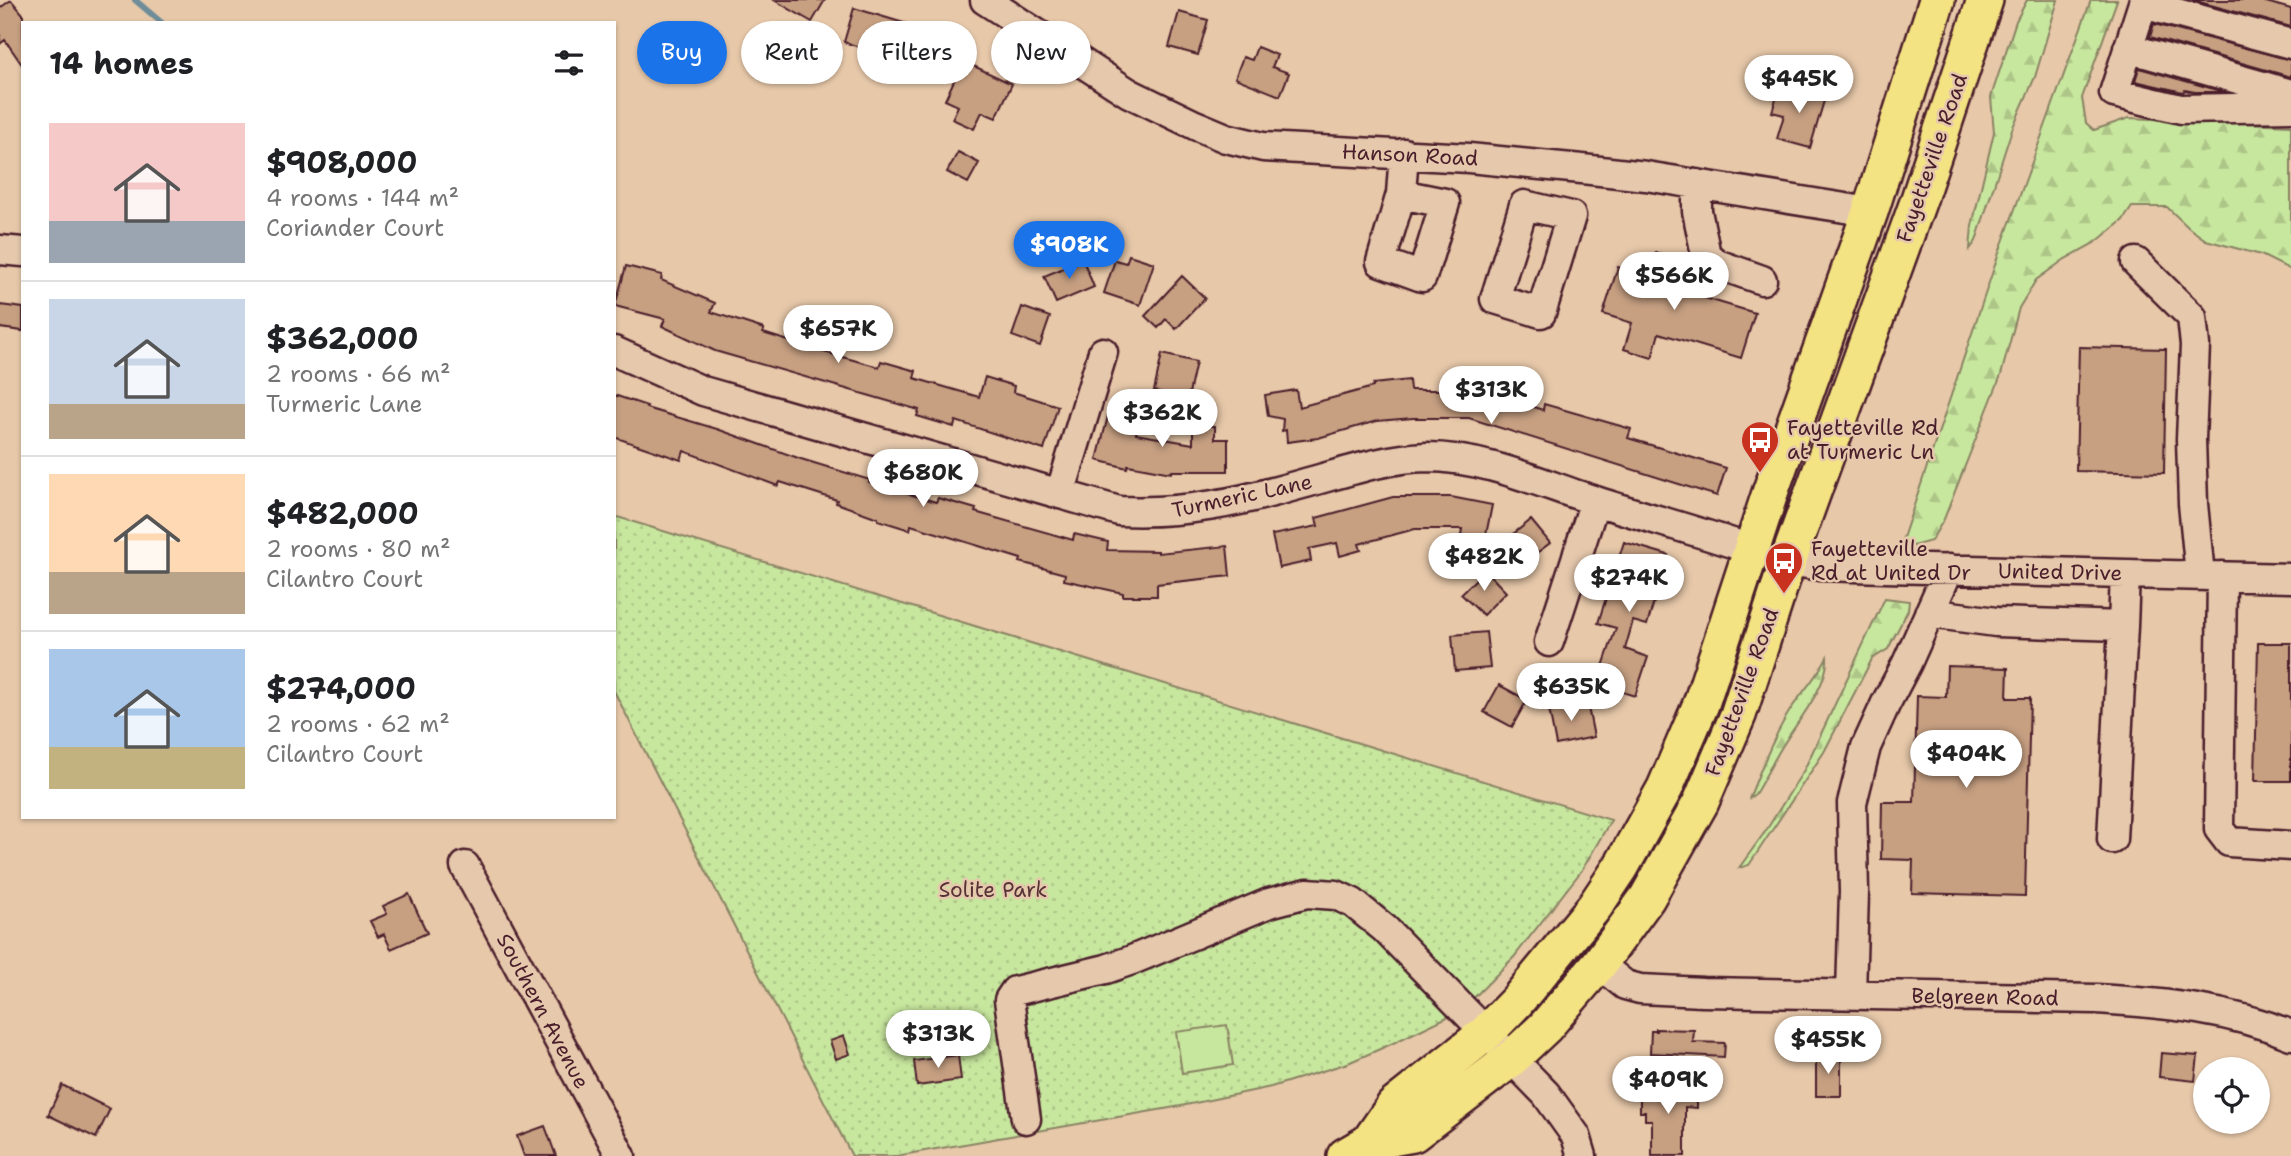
<!DOCTYPE html>
<html lang="en">
<head>
<meta charset="utf-8">
<style>
	body { margin:0; font-family:"Shantell Sans",sans-serif; background:#f2f2f2; color:#202124; height:100vh; display:flex; flex-direction:column; font-size:26px; white-space:nowrap }
	* { box-sizing:border-box; margin:0 }
	p { font-size:23px; color:#757577 }
	.icon { flex:none; width:38px; height:38px; fill:none; stroke:currentColor; stroke-width:2; stroke-linecap:round; stroke-linejoin:round }
	.map { position:relative; flex:1; overflow:hidden }
	.sheet { position:absolute; left:21px; top:21px; width:595px; height:798px; display:flex; flex-direction:column; background:#fff; border-radius:0px; box-shadow:0 2px 5px #0004 }
	.sheet>* { flex:none }
	.banner { position:absolute; left:637px; top:21px; width:665px; height:63px; display:flex; gap:14px }
	.controls { position:absolute; left:2193px; top:1057px; display:grid; gap:14px }
	.controls a { display:grid; place-items:center; width:77px; height:77px; border-radius:50%; background:#fff; box-shadow:0 2px 5px #0004; font-size:35px }
	.price { position:absolute; translate:-50% -60px; padding:0 16px; border-radius:24px; background:#fff; color:#222; font-size:23px; line-height:46px; filter:drop-shadow(0 2px 4px #0008) }
	.price::after { content:''; position:absolute; left:50%; top:42px; width:21px; height:16px; margin-left:-10px; background:inherit; clip-path:polygon(0 0,100% 0,50% 100%) }
	.price.active { background:#1a73e8; color:#fff }
	ul { padding:0; list-style:none }
	li { display:flex; align-items:center; gap:21px; height:175px; padding:0 28px }
	li+li { border-top:2px solid #e0e0e0 }
	li span { display:grid; place-items:center; flex:none; width:196px; height:140px; border-radius:0px; color:#555 }
	li>.icon { margin-inline-start:auto }
	span .icon { width:84px; height:84px; fill:#fffc; stroke-width:1 }
	li b { font-size:30px }
	h2 { display:flex; justify-content:space-between; align-items:center; height:84px; padding:0 28px; font-size:30px }
	.tag { padding:0 24px; border-radius:32px; background:#fff; box-shadow:0 2px 5px #0004; font-size:24px; line-height:63px }
	.tag.active { background:#1a73e8; color:#fff }
	.map>svg:first-child { display:block }
	.forest { fill:url(#forest-firs); stroke:#898364; stroke-width:2 }
	.park { fill:url(#park-dots); stroke:#898364; stroke-width:2 }
	.pitch { fill:#c8e79e; stroke:#898364; stroke-width:2 }
	.lines { fill:none; stroke-linecap:round; stroke-linejoin:round }
	.stream { stroke:#6e8d99; stroke-width:6 }
	.building { fill:#c7a082; stroke:#4a1f2b; stroke-width:2 }
	.minor-casing { stroke:#4a1f2b; stroke-width:33 }
	.major-casing { stroke:#4a1f2b; stroke-width:40 }
	.minor { stroke:#e6c9ad; stroke-width:28 }
	.major { stroke:#f4e382; stroke-width:35 }
	.labels { text-anchor:middle; dominant-baseline:central; stroke-width:5; stroke-linejoin:round; paint-order:stroke }
	.street-label { font-size:21px; fill:#4a1f2b; stroke:#e6c9ad }
	.poi-label { font-size:21px; fill:#4a1f2b; stroke:#e6c9ad; text-anchor:start }
	.park-label { font-size:21px; fill:#573336; stroke:#e6c9ad }
</style>
</head>
<body>
<div class="map">
<svg width="2291" height="1156" viewBox="0 0 2291 1156">
	<defs>
		<pattern id="forest-firs" width="22" height="20" patternUnits="userSpaceOnUse" patternTransform="scale(1.75)"><rect width="22" height="20" fill="#c8e79e"/><path d="M5 1l3.5 6h-7zM16 11l3.5 6h-7z" fill="#adc688"/></pattern>
		<pattern id="park-dots" width="8" height="8" patternUnits="userSpaceOnUse" patternTransform="scale(1.75)"><rect width="8" height="8" fill="#c8e79e"/><path d="M2 2h.1M6 6h.1" fill="none" stroke="#adc688" stroke-width="1.8" stroke-linecap="round"/></pattern>
	</defs>
	<rect width="100%" height="100%" fill="#e7c8a9"/>
	<filter id="ink" filterUnits="userSpaceOnUse"><feTurbulence type="fractalNoise" baseFrequency=".0143" numOctaves="2"/><feDisplacementMap in="SourceGraphic" scale="14" xChannelSelector="R" yChannelSelector="G"/><feConvolveMatrix kernelMatrix="1 2 1 2 8 2 1 2 1" color-interpolation-filters="sRGB"/></filter>
	<g filter="url(#ink)">
		<path class="forest" d="M 2027,0 L 2058,0 L 2035,77 L 2012,129 L 1976,241 L 1970,249 L 1972,226 L 1994,132 L 1991,97 L 2016,21 Z
			M 2091,0 L 2117,0 L 2082,98 L 2086,123 L 2094,130 L 2129,118 L 2291,125 L 2291,270 L 2261,255 L 2206,240 L 2189,228 L 2167,207 L 2132,207 L 2123,220 L 2096,242 L 2065,259 L 2036,280 L 2019,308 L 2001,375 L 1944,519 L 1931,541 L 1913,546 L 1902,541 L 2000,250 Z
			M 1885,598 L 1909,601 L 1908,610 L 1888,649 L 1872,659 L 1824,752 L 1749,865 L 1739,868 L 1767,829 L 1804,770 Z
			M 1827,657 C 1829,685 1797,722 1783,745 C 1773,761 1765,778 1755,794 L 1749,799 C 1760,771 1771,743 1786,717 C 1798,696 1816,679 1827,657 Z"/>
		<path class="park" d="M 614,516 L 1611,820 L 1582,870 L 1514,957 L 1462,1010 L 1389,1045 L 1348,1063 L 1271,1087 L 1181,1106 L 896,1156 L 852,1156 L 614,691 Z"/>
		<path class="pitch" d="M 1227,1025 L 1233,1065 L 1182,1073 L 1176,1032 Z"/>
		<g class="lines">
			<path class="stream" d="M 135,0 L 162,23"/>
		</g>
		<path class="building" d="M 11,0 L 23,14 L 23,66 L 5,40 L 0,44 L 0,8 Z
			M 774,0 L 825,0 L 812,22 Z
			M 2192,0 L 2259,0 L 2291,9 L 2291,27 Z
			M 854,8 L 907,24 L 896,59 L 844,42 Z
			M 1179,12 L 1208,20 L 1198,55 L 1169,47 Z
			M 2154,24 L 2291,60 L 2291,77 L 2150,37 Z
			M 1257,47 L 1277,55 L 1272,67 L 1289,73 L 1280,96 L 1235,78 L 1243,57 L 1252,60 Z
			M 963,61 L 1012,84 L 996,118 L 982,112 L 974,129 L 952,119 L 958,106 L 945,100 Z
			M 2139,68 L 2221,91 L 2221,92 L 2195,92 L 2185,90 L 2183,92 L 2135,81 Z
			M 1796,85 L 1826,94 L 1810,148 L 1777,139 L 1784,115 L 1772,112 L 1778,92 L 1792,96 Z
			M 958,152 L 979,163 L 968,183 L 947,172 Z
			M 1656,253 L 1683,261 L 1675,289 L 1755,313 L 1741,358 L 1659,333 L 1652,358 L 1624,349 L 1632,323 L 1603,314 L 1618,267 L 1649,276 Z
			M 1129,255 L 1154,263 L 1140,305 L 1104,293 L 1115,260 L 1126,263 Z
			M 1083,260 L 1094,287 L 1056,303 L 1044,276 Z
			M 626,266 L 662,275 L 661,280 L 715,303 L 711,312 L 764,329 L 763,333 L 824,352 L 879,367 L 881,361 L 916,371 L 914,378 L 979,397 L 985,377 L 1014,386 L 1013,392 L 1058,406 L 1044,450 L 956,421 L 954,427 L 917,416 L 919,410 L 715,351 L 662,326 L 665,319 L 615,306 Z
			M 1182,276 L 1205,298 L 1176,329 L 1166,319 L 1158,328 L 1145,316 Z
			M 0,305 L 23,308 L 23,331 L 0,328 Z
			M 1022,307 L 1050,317 L 1040,346 L 1012,336 Z
			M 2079,347 L 2166,349 L 2164,473 L 2076,471 Z
			M 1162,354 L 1196,362 L 1188,398 L 1154,391 Z
			M 1409,380 L 1410,390 L 1479,390 L 1543,410 L 1544,404 L 1631,429 L 1628,438 L 1726,468 L 1717,496 L 1469,418 L 1413,418 L 1377,421 L 1318,438 L 1287,442 L 1286,430 L 1282,431 L 1283,419 L 1268,416 L 1265,395 L 1296,390 L 1299,407 L 1373,387 L 1373,384 Z
			M 614,395 L 647,406 L 646,408 L 717,429 L 801,459 L 870,480 L 869,482 L 936,502 L 938,498 L 976,509 L 975,512 L 1073,540 L 1074,534 L 1108,542 L 1107,550 L 1158,551 L 1158,553 L 1227,546 L 1230,576 L 1157,584 L 1157,596 L 1123,596 L 1123,593 L 1064,580 L 1065,574 L 1020,562 L 1021,559 L 911,525 L 910,530 L 878,520 L 878,518 L 836,503 L 837,500 L 780,482 L 778,486 L 684,451 L 681,460 L 614,437 Z
			M 1108,416 L 1138,423 L 1136,434 L 1193,444 L 1193,426 L 1215,426 L 1215,439 L 1228,439 L 1228,471 L 1172,471 L 1171,473 L 1128,465 L 1127,468 L 1097,460 Z
			M 1393,497 L 1451,497 L 1492,505 L 1485,540 L 1461,535 L 1462,529 L 1415,529 L 1359,544 L 1361,550 L 1340,556 L 1337,543 L 1309,549 L 1311,561 L 1279,568 L 1272,535 L 1318,526 L 1316,518 Z
			M 1531,520 L 1550,543 L 1526,561 L 1508,538 Z
			M 1624,542 L 1668,555 L 1647,625 L 1633,621 L 1625,649 L 1648,657 L 1635,696 L 1597,684 L 1616,628 L 1598,623 Z
			M 1485,570 L 1506,592 L 1483,615 L 1461,594 Z
			M 1486,632 L 1490,668 L 1455,671 L 1452,635 Z
			M 2258,643 L 2291,643 L 2291,781 L 2255,781 Z
			M 1947,666 L 2008,668 L 2007,698 L 2030,698 L 2025,896 L 1912,893 L 1913,860 L 1881,859 L 1882,802 L 1914,802 L 1917,696 L 1946,697 Z
			M 1499,685 L 1527,700 L 1512,727 L 1484,712 Z
			M 1587,702 L 1594,737 L 1556,745 L 1549,709 Z
			M 409,894 L 427,933 L 391,949 L 384,934 L 378,937 L 370,921 L 387,914 L 383,906 Z
			M 1656,1029 L 1694,1030 L 1693,1042 L 1725,1043 L 1724,1057 L 1650,1053 L 1651,1031 L 1656,1031 Z
			M 844,1036 L 850,1054 L 836,1059 L 830,1041 Z
			M 2161,1053 L 2198,1056 L 2195,1081 L 2159,1077 Z
			M 958,1055 L 961,1080 L 917,1086 L 914,1061 Z
			M 1816,1055 L 1841,1055 L 1841,1096 L 1816,1096 Z
			M 1646,1084 L 1697,1085 L 1697,1108 L 1685,1107 L 1685,1156 L 1652,1156 L 1652,1120 L 1645,1120 L 1645,1112 L 1640,1112 L 1640,1090 L 1646,1090 Z
			M 62,1085 L 110,1109 L 96,1138 L 48,1115 Z
			M 545,1126 L 556,1156 L 524,1156 L 517,1136 Z"/>
		<g class="lines">
			<defs>
				<path id="minor" d="M 985,0 L 1129,93 L 1195,125 L 1226,138 L 1263,147 L 1469,158 L 1582,169 L 1646,176 L 1870,212
					M 2144,0 L 2114,93 L 2181,109 L 2291,107
					M 2143,4 L 2291,44
					M 2128,48 L 2291,94
					M 1697,184 L 1697,211 L 1706,255 L 1717,264 L 1762,280
					M 1401,194 L 1445,203 L 1422,277 L 1381,262 L 1401,194 L 1404,153
					M 1524,205 L 1571,216 L 1541,313 L 1495,299 Z
					M 0,250 L 23,252
					M 2136,262 L 2192,317 L 2195,345 L 2191,439 L 2193,504 L 2200,575
					M 614,351 L 703,391 L 1119,511 C 1184,514 1240,502 1302,484 C 1343,473 1384,458 1427,457 C 1485,457 1542,484 1596,501 C 1648,518 1701,532 1753,550
					M 1060,494 L 1103,352
					M 1788,561 L 1820,566 L 1885,568 L 2291,578
					M 2222,576 L 2219,829 L 2229,842 L 2291,846
					M 1929,613 L 1996,622 L 2123,626 L 2125,574
					M 1549,642 L 1595,501
					M 2112,839 L 2123,626
					M 465,866 L 621,1156
					M 1599,964 L 1625,985 L 1640,989 L 1703,992 L 2097,999 C 2164,1003 2229,1009 2291,1035
					M 1851,994 L 1854,892 L 1852,803 L 1866,747 L 1886,703 L 1907,663 L 1949,569
					M 1026,1119 L 1009,1000 L 1015,991 L 1106,969 L 1132,960 L 1269,903 L 1307,893 L 1336,895 L 1353,903 L 1385,929 L 1546,1094 L 1576,1136 L 1582,1156"/>
				<path id="major" d="M 1369,1142 L 1394,1106 L 1486,1033 L 1517,1001 L 1595,906 L 1621,867 L 1665,788 L 1701,704 L 1771,490 L 1870,212 L 1937,0
					M 1345,1156 L 1369,1142 L 1413,1134 L 1511,1059 L 1545,1027 L 1599,964 L 1647,898 L 1701,802 L 1738,715 L 1788,561 L 1918,202 L 1985,0"/>
			</defs>
			<use href="#minor" class="minor-casing"/>
			<use href="#major" class="major-casing"/>
			<use href="#minor" class="minor"/>
			<use href="#major" class="major"/>
		</g>
	</g>
	<defs>
		<symbol id="bus-pin" viewBox="-11 -11 22 30"><path d="M0 17L-7.5 6A9.5 9.5 0 1 1 7.5 6Z" fill="#c8321e" stroke="#e6c9ad"/><path d="M-5-6H5V4H4V6H2V4H-2V6H-4V4H-5ZM-3.5-4V0h7V-4ZM-3.5 1.2v1.5H-2V1.2ZM2 1.2v1.5H3.5V1.2Z" fill="#fff"/></symbol>
	</defs>
	<g fill-rule="evenodd">
		<use href="#bus-pin" x="1738" y="418" width="44" height="60"/>
		<use href="#bus-pin" x="1762" y="539" width="44" height="60"/>
	</g>
	<g class="labels">
		<g class="street-label">
			<text transform="translate(1410 155) rotate(3)">Hanson Road</text>
			<text transform="translate(1932 158) rotate(-71)">Fayetteville Road</text>
			<text transform="translate(1242 496) rotate(-12)">Turmeric Lane</text>
			<text transform="translate(2060 572) rotate(1)">United Drive</text>
			<text transform="translate(1742 692) rotate(-70)">Fayetteville Road</text>
			<text transform="translate(1985 997) rotate(1)">Belgreen Road</text>
			<text transform="translate(543 1011) rotate(62)">Southern Avenue</text>
		</g>
		<g class="poi-label">
			<text x="1787" y="428">Fayetteville Rd<tspan x="1787" dy="24">at Turmeric Ln</tspan></text>
			<text x="1811" y="549">Fayetteville<tspan x="1811" dy="24">Rd at United Dr</tspan></text>
		</g>
		<g class="park-label">
			<text x="993" y="890">Solite Park</text>
		</g>
	</g>
</svg>
<div class="controls">
<a><svg class="icon" aria-label="locate" viewBox="0 0 24 24"><circle cx="12" cy="12" r="6"/><path d="M12 2v4M12 18v4M2 12h4M18 12h4"/></svg></a>
</div>
<b class="price" style="left:1799px;top:115px">$445K</b>
<b class="price active" style="left:1069px;top:281px">$908K</b>
<b class="price" style="left:1674px;top:312px">$566K</b>
<b class="price" style="left:838px;top:365px">$657K</b>
<b class="price" style="left:1491px;top:426px">$313K</b>
<b class="price" style="left:1162px;top:449px">$362K</b>
<b class="price" style="left:923px;top:509px">$680K</b>
<b class="price" style="left:1484px;top:593px">$482K</b>
<b class="price" style="left:1629px;top:614px">$274K</b>
<b class="price" style="left:1571px;top:723px">$635K</b>
<b class="price" style="left:1966px;top:790px">$404K</b>
<b class="price" style="left:938px;top:1070px">$313K</b>
<b class="price" style="left:1828px;top:1076px">$455K</b>
<b class="price" style="left:1668px;top:1116px">$409K</b>
<div class="banner">
<a class="tag active">Buy</a>
<a class="tag">Rent</a>
<a class="tag">Filters</a>
<a class="tag">New</a>
</div>
<section class="sheet">
<h2>14 homes<svg class="icon" aria-label="filters" viewBox="0 0 24 24"><path d="M4 7h16M4 17h16"/><circle cx="9" cy="7" r="2"/><circle cx="15" cy="17" r="2"/></svg></h2>
<ul>
<li><span style="background:linear-gradient(#f6c9c9 70%,#9aa5b1 0)"><svg class="icon" aria-label="home" viewBox="0 0 24 24"><path d="M3 11l9-7 9 7M6 9v11h12V9"/></svg></span><div><b>$908,000</b><p>4 rooms · 144 m²</p><p>Coriander Court</p></div></li>
<li><span style="background:linear-gradient(#c9d6e8 75%,#b9a48a 0)"><svg class="icon" aria-label="home" viewBox="0 0 24 24"><path d="M3 11l9-7 9 7M6 9v11h12V9"/></svg></span><div><b>$362,000</b><p>2 rooms · 66 m²</p><p>Turmeric Lane</p></div></li>
<li><span style="background:linear-gradient(#ffd9b3 70%,#b9a48a 0)"><svg class="icon" aria-label="home" viewBox="0 0 24 24"><path d="M3 11l9-7 9 7M6 9v11h12V9"/></svg></span><div><b>$482,000</b><p>2 rooms · 80 m²</p><p>Cilantro Court</p></div></li>
<li><span style="background:linear-gradient(#a9c7e8 70%,#c2b280 0)"><svg class="icon" aria-label="home" viewBox="0 0 24 24"><path d="M3 11l9-7 9 7M6 9v11h12V9"/></svg></span><div><b>$274,000</b><p>2 rooms · 62 m²</p><p>Cilantro Court</p></div></li>
</ul>
</section>
</div>
</body>
</html>
